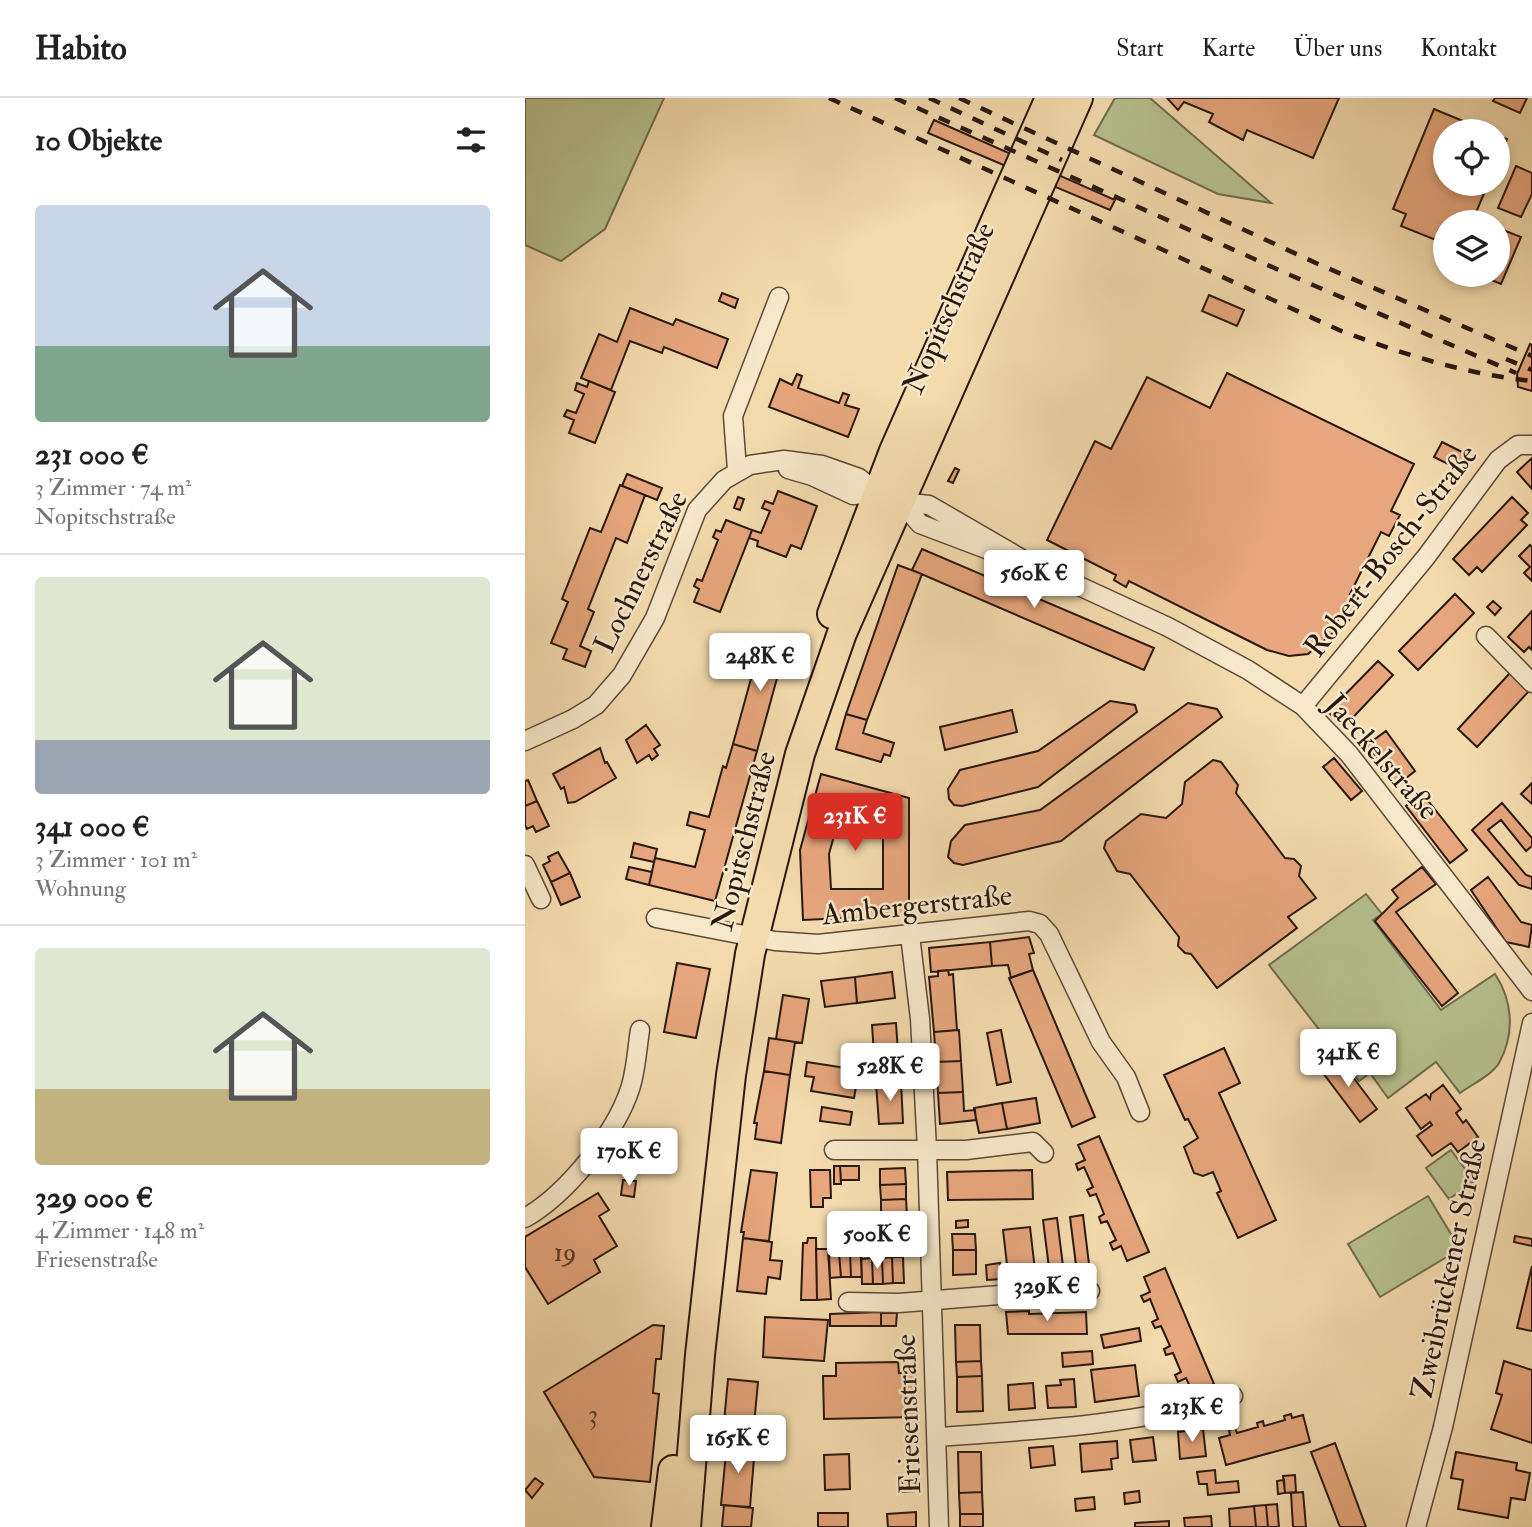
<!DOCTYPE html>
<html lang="de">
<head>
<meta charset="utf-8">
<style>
	body { margin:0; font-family:"IM FELL Double Pica",serif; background:#f2f2f2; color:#222; height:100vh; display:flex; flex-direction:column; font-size:26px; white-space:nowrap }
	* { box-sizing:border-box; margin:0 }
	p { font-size:23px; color:#767676 }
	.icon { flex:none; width:38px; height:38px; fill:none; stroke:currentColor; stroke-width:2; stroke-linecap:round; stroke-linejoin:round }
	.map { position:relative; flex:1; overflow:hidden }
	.sheet { display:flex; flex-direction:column; background:#fff; width:525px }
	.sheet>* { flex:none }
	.tools { position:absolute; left:908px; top:21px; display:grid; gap:14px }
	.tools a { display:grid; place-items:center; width:77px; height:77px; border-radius:50%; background:#fff; box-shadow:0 4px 10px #0003; font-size:35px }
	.price { position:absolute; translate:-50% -60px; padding:0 16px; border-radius:7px; background:#fff; color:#222; font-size:23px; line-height:46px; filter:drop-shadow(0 2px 4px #0008) }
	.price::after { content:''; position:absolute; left:50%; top:42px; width:21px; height:16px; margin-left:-10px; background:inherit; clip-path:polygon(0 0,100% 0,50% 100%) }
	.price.on { background:#d93025; color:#fff }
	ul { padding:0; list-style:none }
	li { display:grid; align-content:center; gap:14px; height:371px; padding:0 35px }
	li+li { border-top:2px solid #e0e0e0 }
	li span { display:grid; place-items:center; height:217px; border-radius:7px; color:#555 }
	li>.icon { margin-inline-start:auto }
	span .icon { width:126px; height:126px; fill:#fffc; stroke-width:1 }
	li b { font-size:30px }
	h2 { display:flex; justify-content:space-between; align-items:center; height:84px; padding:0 35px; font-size:30px }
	header { display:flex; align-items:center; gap:42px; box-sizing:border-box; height:98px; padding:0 35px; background:#fff; border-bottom:2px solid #e0e0e0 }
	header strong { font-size:33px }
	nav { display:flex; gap:38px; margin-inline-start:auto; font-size:24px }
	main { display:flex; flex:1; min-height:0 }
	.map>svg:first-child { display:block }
	.green { fill:#b6c18e; stroke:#706c4f; stroke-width:2 }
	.building { fill:#e7a67d; stroke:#291810; stroke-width:2; fill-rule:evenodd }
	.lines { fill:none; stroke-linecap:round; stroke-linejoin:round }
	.minor-casing { stroke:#5c4938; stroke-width:21 }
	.primary-casing { stroke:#291810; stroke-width:32 }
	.minor { stroke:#f7e8ca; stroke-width:18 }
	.primary { stroke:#f3dbae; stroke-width:28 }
	.rail { stroke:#291810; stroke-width:4.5; stroke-dasharray:12 12; stroke-linecap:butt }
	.labels { text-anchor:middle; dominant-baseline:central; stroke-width:5; stroke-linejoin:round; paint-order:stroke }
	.number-label { font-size:26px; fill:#583c2b }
	.street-label { font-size:30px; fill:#291810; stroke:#f7e8ca }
</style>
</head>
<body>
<header>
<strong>Habito</strong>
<nav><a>Start</a><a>Karte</a><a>Über uns</a><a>Kontakt</a></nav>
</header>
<main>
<section class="sheet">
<h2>10 Objekte<svg class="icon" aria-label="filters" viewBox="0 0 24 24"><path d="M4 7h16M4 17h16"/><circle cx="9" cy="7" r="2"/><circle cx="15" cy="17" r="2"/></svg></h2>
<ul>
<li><span style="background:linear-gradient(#c9d6e8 65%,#7fa58c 0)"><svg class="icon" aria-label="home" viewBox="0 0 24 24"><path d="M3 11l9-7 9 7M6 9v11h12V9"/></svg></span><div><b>231 000 €</b><p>3 Zimmer · 74 m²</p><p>Nopitschstraße</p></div></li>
<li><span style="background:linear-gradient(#dfe7d0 75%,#9aa5b1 0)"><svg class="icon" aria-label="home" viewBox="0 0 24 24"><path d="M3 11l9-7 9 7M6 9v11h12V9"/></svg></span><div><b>341 000 €</b><p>3 Zimmer · 101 m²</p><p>Wohnung</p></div></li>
<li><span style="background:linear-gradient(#dfe7d0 65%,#c2b280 0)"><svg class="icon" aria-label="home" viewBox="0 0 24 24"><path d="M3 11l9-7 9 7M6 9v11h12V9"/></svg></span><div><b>329 000 €</b><p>4 Zimmer · 148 m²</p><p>Friesenstraße</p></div></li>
</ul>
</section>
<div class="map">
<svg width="1007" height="1429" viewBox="0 0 1007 1429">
	<rect width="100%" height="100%" fill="#f3dbae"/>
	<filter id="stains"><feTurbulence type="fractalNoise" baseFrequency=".00286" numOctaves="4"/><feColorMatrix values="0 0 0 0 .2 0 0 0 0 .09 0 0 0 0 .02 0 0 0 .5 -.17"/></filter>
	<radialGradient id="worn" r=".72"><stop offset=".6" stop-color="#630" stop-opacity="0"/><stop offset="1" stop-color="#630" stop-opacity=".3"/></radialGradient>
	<path class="green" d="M 0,0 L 139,0 L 80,131 L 36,163 L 0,147 Z
		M 590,0 L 625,0 L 746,105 L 693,96 L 569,37 Z
		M 841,796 L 857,816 L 848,822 L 916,912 L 970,876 C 988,903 990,936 974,965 C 967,977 946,987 935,995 L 911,964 L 863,1000 L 845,975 L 834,983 L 744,867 Z
		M 926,1052 L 949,1083 L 924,1101 L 901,1070 Z
		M 903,1098 L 935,1151 L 855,1199 L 823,1146 Z"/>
	<path class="building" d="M 642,0 L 814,0 L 788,60 L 722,32 L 718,42 L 684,24 L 688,16 L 659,4 L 653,12 Z
		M 970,0 L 1002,0 L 995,15 L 968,3 Z
		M 909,11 L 962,33 L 920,33 L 920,86 L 963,86 L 947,124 L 920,124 L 920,160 L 911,156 L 916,144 L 876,128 L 881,116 L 868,111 Z
		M 409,22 L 590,102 L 585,112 L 403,35 Z
		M 973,38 L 982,41 L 973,62 Z
		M 991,68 L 1007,75 L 1007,96 L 996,119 L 973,110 Z
		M 973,130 L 996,139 L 976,186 L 954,177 L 973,177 Z
		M 197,195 L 213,201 L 210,210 L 194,203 Z
		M 684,197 L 719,212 L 712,228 L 677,213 Z
		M 105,210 L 148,227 L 151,221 L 203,241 L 192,270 L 139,249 L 137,255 L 105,243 L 86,292 L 56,280 L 74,236 L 92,244 Z
		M 1005,246 L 1007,247 L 1007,293 L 993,289 L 992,276 Z
		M 702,275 L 889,366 L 866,413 L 875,417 L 864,438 L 856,434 L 825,496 L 833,500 L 824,522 L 815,517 L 808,535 L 783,556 L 764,558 L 742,552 L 604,483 L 601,489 L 589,482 L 591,477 L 522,442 L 570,343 L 586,351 L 622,279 L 685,310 Z
		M 272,276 L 277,278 L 273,290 L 314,305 L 318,295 L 324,297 L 320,307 L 334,311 L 323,339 L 244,309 L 255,281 L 267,287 Z
		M 64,283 L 90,294 L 70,345 L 44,335 L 49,322 L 39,318 L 42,312 L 51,315 L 59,296 L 50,292 L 52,285 L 62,289 Z
		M 917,344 L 941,356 L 933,371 L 909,359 Z
		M 1007,360 L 1007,391 L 992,374 Z
		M 430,370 L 434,372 L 428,385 L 423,383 Z
		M 102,376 L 137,390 L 132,402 L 97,388 Z
		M 95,387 L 120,397 L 102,445 L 91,440 L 63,511 L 69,514 L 55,548 L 66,553 L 60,569 L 38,561 L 42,551 L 26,545 L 43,504 L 37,501 L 65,430 L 76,434 Z
		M 253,393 L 292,408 L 276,451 L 266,447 L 261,459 L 232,448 L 233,443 L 224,440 L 227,432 L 236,435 L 245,413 L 237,410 L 240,403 L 248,406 Z
		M 213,399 L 219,401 L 215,412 L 209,410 Z
		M 987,399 L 1003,415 L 996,422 L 1002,427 L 957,474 L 952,469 L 944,477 L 928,461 Z
		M 201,422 L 227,432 L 195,514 L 169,504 L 174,491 L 169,488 L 172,481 L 177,483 L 193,442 L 188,439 L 191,432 L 196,434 Z
		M 1005,447 L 1007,449 L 1007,483 L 999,475 L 1005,469 L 994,458 Z
		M 397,451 L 629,550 L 619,572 L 387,472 Z
		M 373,467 L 397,476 L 342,622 L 321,616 Z
		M 930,496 L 949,515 L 893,572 L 874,553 Z
		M 968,503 L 976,510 L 970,517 L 962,509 Z
		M 1007,513 L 1007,552 L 1004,549 L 999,554 L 983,539 Z
		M 238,537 L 262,544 L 232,653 L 208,646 Z
		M 853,563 L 868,577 L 819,629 L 803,614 Z
		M 985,575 L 1004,593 L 952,649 L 933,631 Z
		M 585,603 L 610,607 L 612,614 L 513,689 L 437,708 L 429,707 L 424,701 L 423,691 L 435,672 L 513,653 Z
		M 663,605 L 692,611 L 697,619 L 536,743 L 438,767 L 429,765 L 423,759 L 426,743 L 440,727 L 515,712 Z
		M 487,612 L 492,634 L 420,652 L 415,629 Z
		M 321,616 L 342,622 L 338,635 L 369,645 L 365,658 L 359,656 L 356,664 L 311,651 Z
		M 121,627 L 135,647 L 129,651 L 133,657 L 127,662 L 124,657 L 112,665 L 101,642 Z
		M 861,633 L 890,673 L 871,688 L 842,647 Z
		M 208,646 L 232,653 L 190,803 L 124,787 L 130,760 L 170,769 L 180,732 L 162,727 L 165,714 L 184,719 L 198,668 L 201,670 Z
		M 75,650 L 80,665 L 82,664 L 91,680 L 50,704 L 43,705 L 39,689 L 36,691 L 28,676 Z
		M 809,660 L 837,693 L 826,702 L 798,669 Z
		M 688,662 L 696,664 L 713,687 L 711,695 L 760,760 L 769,761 L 776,768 L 774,778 L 791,800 L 763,819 L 772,830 L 692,890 L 666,856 L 660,855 L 653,848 L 654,839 L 605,776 L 592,773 L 579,750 L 581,743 L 616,716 L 641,720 L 657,706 L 660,684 Z
		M 296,676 L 384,700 L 384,817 L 278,822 L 275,752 ZM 317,709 L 358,721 L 358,791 L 306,791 L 304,756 Z
		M 3,682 L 12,703 L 0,708 L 0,683 Z
		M 1007,685 L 1007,706 L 996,696 Z
		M 897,695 L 942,752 L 925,765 L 881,708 Z
		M 12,703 L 24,728 L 11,734 L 8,728 L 2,731 L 0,727 L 0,708 Z
		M 977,705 L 1007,740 L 1007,748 L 1001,753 L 976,722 L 963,732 L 1001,777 L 1007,779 L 1007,791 L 994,787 L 947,732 Z
		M 109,745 L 132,751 L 129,764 L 106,759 Z
		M 33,754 L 45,775 L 26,784 L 18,767 L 25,763 L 23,759 Z
		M 104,769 L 127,774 L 124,787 L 101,781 Z
		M 897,769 L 911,786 L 871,814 L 933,895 L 917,908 L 850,823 L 873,800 L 867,792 Z
		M 45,775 L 55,799 L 36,807 L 26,784 Z
		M 963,779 L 996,824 L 1007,827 L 1004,849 L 981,844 L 946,792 Z
		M 504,839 L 509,855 L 504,856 L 508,872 L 486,880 L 483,867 L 467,868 L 465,844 Z
		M 465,844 L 467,868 L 406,874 L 404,850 Z
		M 152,865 L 185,871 L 171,940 L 139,934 Z
		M 423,872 L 424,877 L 428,876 L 432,932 L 409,934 L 404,879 L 413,878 L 413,873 Z
		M 508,872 L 570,1019 L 547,1029 L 484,880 Z
		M 367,874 L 370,900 L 332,905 L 330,879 Z
		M 330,879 L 332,905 L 300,909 L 296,883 Z
		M 258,897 L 284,901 L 277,945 L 251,941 Z
		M 371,925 L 373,954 L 349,956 L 347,927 Z
		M 434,932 L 436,963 L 411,964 L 409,934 Z
		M 476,932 L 486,984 L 472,987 L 462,935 Z
		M 244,940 L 270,944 L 265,977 L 239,973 Z
		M 699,950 L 715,985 L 694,995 L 751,1122 L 713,1140 L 692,1095 L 696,1093 L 688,1074 L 678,1078 L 669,1075 L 659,1049 L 673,1040 L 663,1021 L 660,1022 L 639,977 Z
		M 373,954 L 376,984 L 351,985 L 349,956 Z
		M 812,958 L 852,1011 L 835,1024 L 795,971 Z
		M 436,963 L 438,994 L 413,995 L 411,964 Z
		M 282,964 L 334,972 L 329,1000 L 286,993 L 289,979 L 280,978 Z
		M 239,973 L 265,977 L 256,1045 L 230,1041 L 232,1025 L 229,1025 Z
		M 376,984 L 378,1025 L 354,1026 L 351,985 Z
		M 918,987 L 936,1011 L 931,1015 L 938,1025 L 941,1022 L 953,1039 L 933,1054 L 926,1045 L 907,1058 L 892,1038 L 907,1027 L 905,1024 L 896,1031 L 881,1010 L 901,996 L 905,1001 L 906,996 Z
		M 438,994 L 439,1013 L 450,1012 L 451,1022 L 415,1026 L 413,995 Z
		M 511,1000 L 515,1025 L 482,1031 L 477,1005 Z
		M 477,1005 L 482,1031 L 454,1035 L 449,1010 Z
		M 297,1009 L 327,1014 L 325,1027 L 295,1023 Z
		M 574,1038 L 624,1154 L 602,1163 L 596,1148 L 588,1152 L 585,1145 L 591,1142 L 582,1123 L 576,1125 L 574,1119 L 579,1116 L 571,1096 L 565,1098 L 562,1092 L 568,1089 L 559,1069 L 553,1072 L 551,1066 L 560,1062 L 553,1047 Z
		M 309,1068 L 315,1068 L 316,1086 L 309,1086 Z
		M 315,1068 L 334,1068 L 334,1082 L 316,1082 Z
		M 380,1070 L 381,1086 L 355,1087 L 355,1071 Z
		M 226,1072 L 252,1075 L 244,1143 L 218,1140 L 219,1134 L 216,1134 Z
		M 285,1072 L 305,1072 L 306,1100 L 298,1100 L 298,1109 L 286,1109 Z
		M 507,1072 L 508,1101 L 423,1102 L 422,1074 Z
		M 98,1082 L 111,1083 L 109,1099 L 96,1097 Z
		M 381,1086 L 381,1101 L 356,1102 L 355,1087 Z
		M 73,1095 L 84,1112 L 74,1118 L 92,1148 L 69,1162 L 75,1174 L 23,1206 L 0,1169 L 0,1139 Z
		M 381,1101 L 382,1117 L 356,1118 L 356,1102 Z
		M 382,1117 L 382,1133 L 357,1134 L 356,1118 Z
		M 558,1117 L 565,1174 L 552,1175 L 545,1119 Z
		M 532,1120 L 539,1176 L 525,1178 L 518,1122 Z
		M 443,1122 L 443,1129 L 431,1130 L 431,1123 Z
		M 505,1129 L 510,1172 L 483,1175 L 478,1132 Z
		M 427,1136 L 450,1136 L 451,1152 L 428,1152 Z
		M 990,1138 L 1007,1141 L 1007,1148 L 989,1144 Z
		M 218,1140 L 247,1144 L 245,1162 L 257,1163 L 255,1181 L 243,1179 L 241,1196 L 212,1193 Z
		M 283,1140 L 291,1140 L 292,1202 L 276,1202 L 278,1145 L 282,1145 Z
		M 291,1151 L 303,1151 L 306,1201 L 292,1202 Z
		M 428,1152 L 451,1152 L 451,1176 L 428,1177 Z
		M 325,1154 L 336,1154 L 337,1179 L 326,1179 Z
		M 325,1154 L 326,1179 L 316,1179 L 314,1155 Z
		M 304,1155 L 314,1155 L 316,1179 L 305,1180 Z
		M 367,1159 L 378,1159 L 379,1185 L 368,1185 Z
		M 367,1159 L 368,1185 L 358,1186 L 357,1160 Z
		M 347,1160 L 348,1186 L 337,1186 L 336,1161 Z
		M 347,1160 L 357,1160 L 358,1186 L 348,1186 Z
		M 475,1165 L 477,1181 L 462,1182 L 461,1167 Z
		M 1007,1168 L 1007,1233 L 992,1230 Z
		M 640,1170 L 689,1286 L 668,1295 L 661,1280 L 653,1284 L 650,1277 L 656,1274 L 648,1255 L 641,1257 L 639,1251 L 645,1248 L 636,1228 L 630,1230 L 627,1224 L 633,1221 L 625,1201 L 619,1204 L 616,1198 L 625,1194 L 619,1179 Z
		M 504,1213 L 504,1216 L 561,1214 L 562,1236 L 483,1236 L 481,1214 Z
		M 356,1214 L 356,1228 L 305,1228 L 305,1216 Z
		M 356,1215 L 372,1215 L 371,1228 L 356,1228 Z
		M 240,1219 L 303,1222 L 299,1263 L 238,1259 Z
		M 128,1227 L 139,1228 L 136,1261 L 131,1261 L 128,1295 L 134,1296 L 125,1384 L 69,1379 L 19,1294 Z
		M 430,1227 L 455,1227 L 456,1263 L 431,1264 Z
		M 614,1230 L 616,1243 L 579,1250 L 576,1237 Z
		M 567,1253 L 568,1266 L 538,1269 L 537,1255 Z
		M 456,1263 L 457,1278 L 432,1279 L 431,1264 Z
		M 979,1263 L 1007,1272 L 1007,1345 L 966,1331 L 977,1297 L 971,1295 Z
		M 373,1264 L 374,1275 L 391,1275 L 391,1319 L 299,1321 L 298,1278 L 311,1278 L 311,1265 Z
		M 610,1267 L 614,1298 L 570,1304 L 566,1272 Z
		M 457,1278 L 458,1313 L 432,1314 L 432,1279 Z
		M 203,1281 L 233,1284 L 227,1348 L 197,1345 Z
		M 549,1281 L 551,1309 L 523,1310 L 521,1288 L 536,1287 L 535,1282 Z
		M 508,1285 L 510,1310 L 484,1312 L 483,1287 Z
		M 766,1316 L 767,1320 L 778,1317 L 785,1344 L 701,1367 L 694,1340 L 705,1337 L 704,1332 L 710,1330 L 712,1335 L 733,1329 L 732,1325 L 738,1323 L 739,1328 L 760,1322 L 759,1318 Z
		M 678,1331 L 681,1358 L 655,1361 L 653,1334 Z
		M 628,1339 L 631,1362 L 608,1364 L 605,1342 Z
		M 592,1343 L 593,1360 L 586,1361 L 587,1371 L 557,1374 L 555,1346 Z
		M 202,1345 L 230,1348 L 225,1409 L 196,1407 Z
		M 810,1345 L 841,1429 L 815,1429 L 786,1354 Z
		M 528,1348 L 530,1367 L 506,1370 L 504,1350 Z
		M 433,1354 L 456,1354 L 457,1394 L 434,1395 Z
		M 931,1354 L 992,1365 L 991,1372 L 1005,1375 L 1000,1402 L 986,1400 L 983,1420 L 933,1411 L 938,1382 L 926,1380 Z
		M 324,1356 L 325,1391 L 300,1392 L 299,1357 Z
		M 690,1372 L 691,1385 L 713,1383 L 714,1394 L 683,1397 L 682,1386 L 674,1386 L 672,1374 Z
		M 770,1377 L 771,1394 L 760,1395 L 758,1378 Z
		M 10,1380 L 18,1386 L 7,1400 L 0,1392 Z
		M 377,1381 L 391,1381 L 390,1393 L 377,1394 Z
		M 759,1382 L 760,1395 L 753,1396 L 752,1383 Z
		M 614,1393 L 615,1404 L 600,1406 L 599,1395 Z
		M 457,1394 L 458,1416 L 435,1416 L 434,1395 Z
		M 778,1394 L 781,1429 L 768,1429 L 766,1395 Z
		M 569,1399 L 570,1411 L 551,1413 L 550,1401 Z
		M 752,1406 L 754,1429 L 743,1429 L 741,1407 Z
		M 199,1407 L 228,1410 L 226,1429 L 197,1429 Z
		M 741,1407 L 743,1429 L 731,1429 L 729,1408 Z
		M 729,1408 L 731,1429 L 705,1429 L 704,1411 Z
		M 391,1414 L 391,1429 L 363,1429 L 362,1416 Z
		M 293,1415 L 323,1415 L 323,1429 L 293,1429 Z
		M 435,1416 L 458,1416 L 458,1429 L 435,1429 Z
		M 686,1418 L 687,1429 L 660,1429 L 659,1420 Z
		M 644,1423 L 644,1429 L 610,1429 L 610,1425 Z"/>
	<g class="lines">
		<defs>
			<path id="minor" d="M 263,371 L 287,378 L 328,397 L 352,395
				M 212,372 L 208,318 L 254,199
				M 376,404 L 395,426 L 485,460
				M 961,538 L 1007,585
				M 778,608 L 901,459 L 973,362 L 993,347 L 1007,347
				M 0,643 L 48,621 L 71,607 L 97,577 L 130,520 L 172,412 L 199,382 L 225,367 L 259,362 L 297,367 L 334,380 L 352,395 L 376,404 L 404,407 L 502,464 L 643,529 L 723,572 L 778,608 L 824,656 L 1007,893
				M 0,767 L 16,801
				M 131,820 L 250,843 L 293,846 L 504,823 L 515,826 L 524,836 L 576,944 L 601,979 L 615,1014
				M 385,837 L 395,921 L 402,1051 L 414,1429
				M 309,1052 L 441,1052 L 508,1044 L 519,1055
				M 0,1120 C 42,1096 90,1036 105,991 C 111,973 112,951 115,932
				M 323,1204 L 374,1205 L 548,1191 L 565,1193
				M 413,1339 C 512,1332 612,1327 708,1298
				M 891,1429 L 918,1329 L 1007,925"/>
			<path id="primary" d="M 307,516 L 369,353 L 525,0
				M 141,1429 L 148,1372
				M 161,1429 L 175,1257 L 206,977 L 225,856 L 275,656 L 317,535 L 553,0"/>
		</defs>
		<use href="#minor" class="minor-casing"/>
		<use href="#primary" class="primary-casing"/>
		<use href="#minor" class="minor"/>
		<use href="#primary" class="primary"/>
		<path class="rail" d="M 304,0 L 814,232 C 877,256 940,276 1007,283
			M 370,0 L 765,177 L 991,275
			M 404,0 L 537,62
			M 434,0 L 793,166 L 1007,258
			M 981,261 L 1007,272"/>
	</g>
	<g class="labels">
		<g class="number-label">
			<text x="40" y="1155">19</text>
			<text x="68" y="1317">3</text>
		</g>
		<g class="street-label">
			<text transform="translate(424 210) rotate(-66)">Nopitschstraße</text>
			<text transform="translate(866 453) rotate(-52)">Robert-Bosch-Straße</text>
			<text transform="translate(116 474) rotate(-64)">Lochnerstraße</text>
			<text transform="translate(857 659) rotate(49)">Jaeckelstraße</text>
			<text transform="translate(219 743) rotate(-76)">Nopitschstraße</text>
			<text transform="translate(392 807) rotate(-6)">Ambergerstraße</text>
			<text transform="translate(924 1171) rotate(-78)">Zweibrückener Straße</text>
			<text transform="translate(383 1316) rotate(-92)">Friesenstraße</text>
		</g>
	</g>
	<rect width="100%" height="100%" filter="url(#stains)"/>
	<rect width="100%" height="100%" fill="url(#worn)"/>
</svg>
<div class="tools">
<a><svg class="icon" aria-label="locate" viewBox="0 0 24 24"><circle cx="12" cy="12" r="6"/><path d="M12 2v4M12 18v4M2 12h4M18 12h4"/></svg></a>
<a><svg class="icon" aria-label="layers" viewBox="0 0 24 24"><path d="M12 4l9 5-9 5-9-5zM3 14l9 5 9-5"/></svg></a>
</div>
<b class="price" style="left:509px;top:512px">560K €</b>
<b class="price" style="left:235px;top:595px">248K €</b>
<b class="price on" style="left:330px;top:755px">231K €</b>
<b class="price" style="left:823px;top:991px">341K €</b>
<b class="price" style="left:365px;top:1005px">528K €</b>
<b class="price" style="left:104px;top:1090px">170K €</b>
<b class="price" style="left:352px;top:1173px">500K €</b>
<b class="price" style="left:522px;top:1225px">329K €</b>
<b class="price" style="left:667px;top:1346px">213K €</b>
<b class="price" style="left:213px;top:1377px">165K €</b>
</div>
</main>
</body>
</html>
